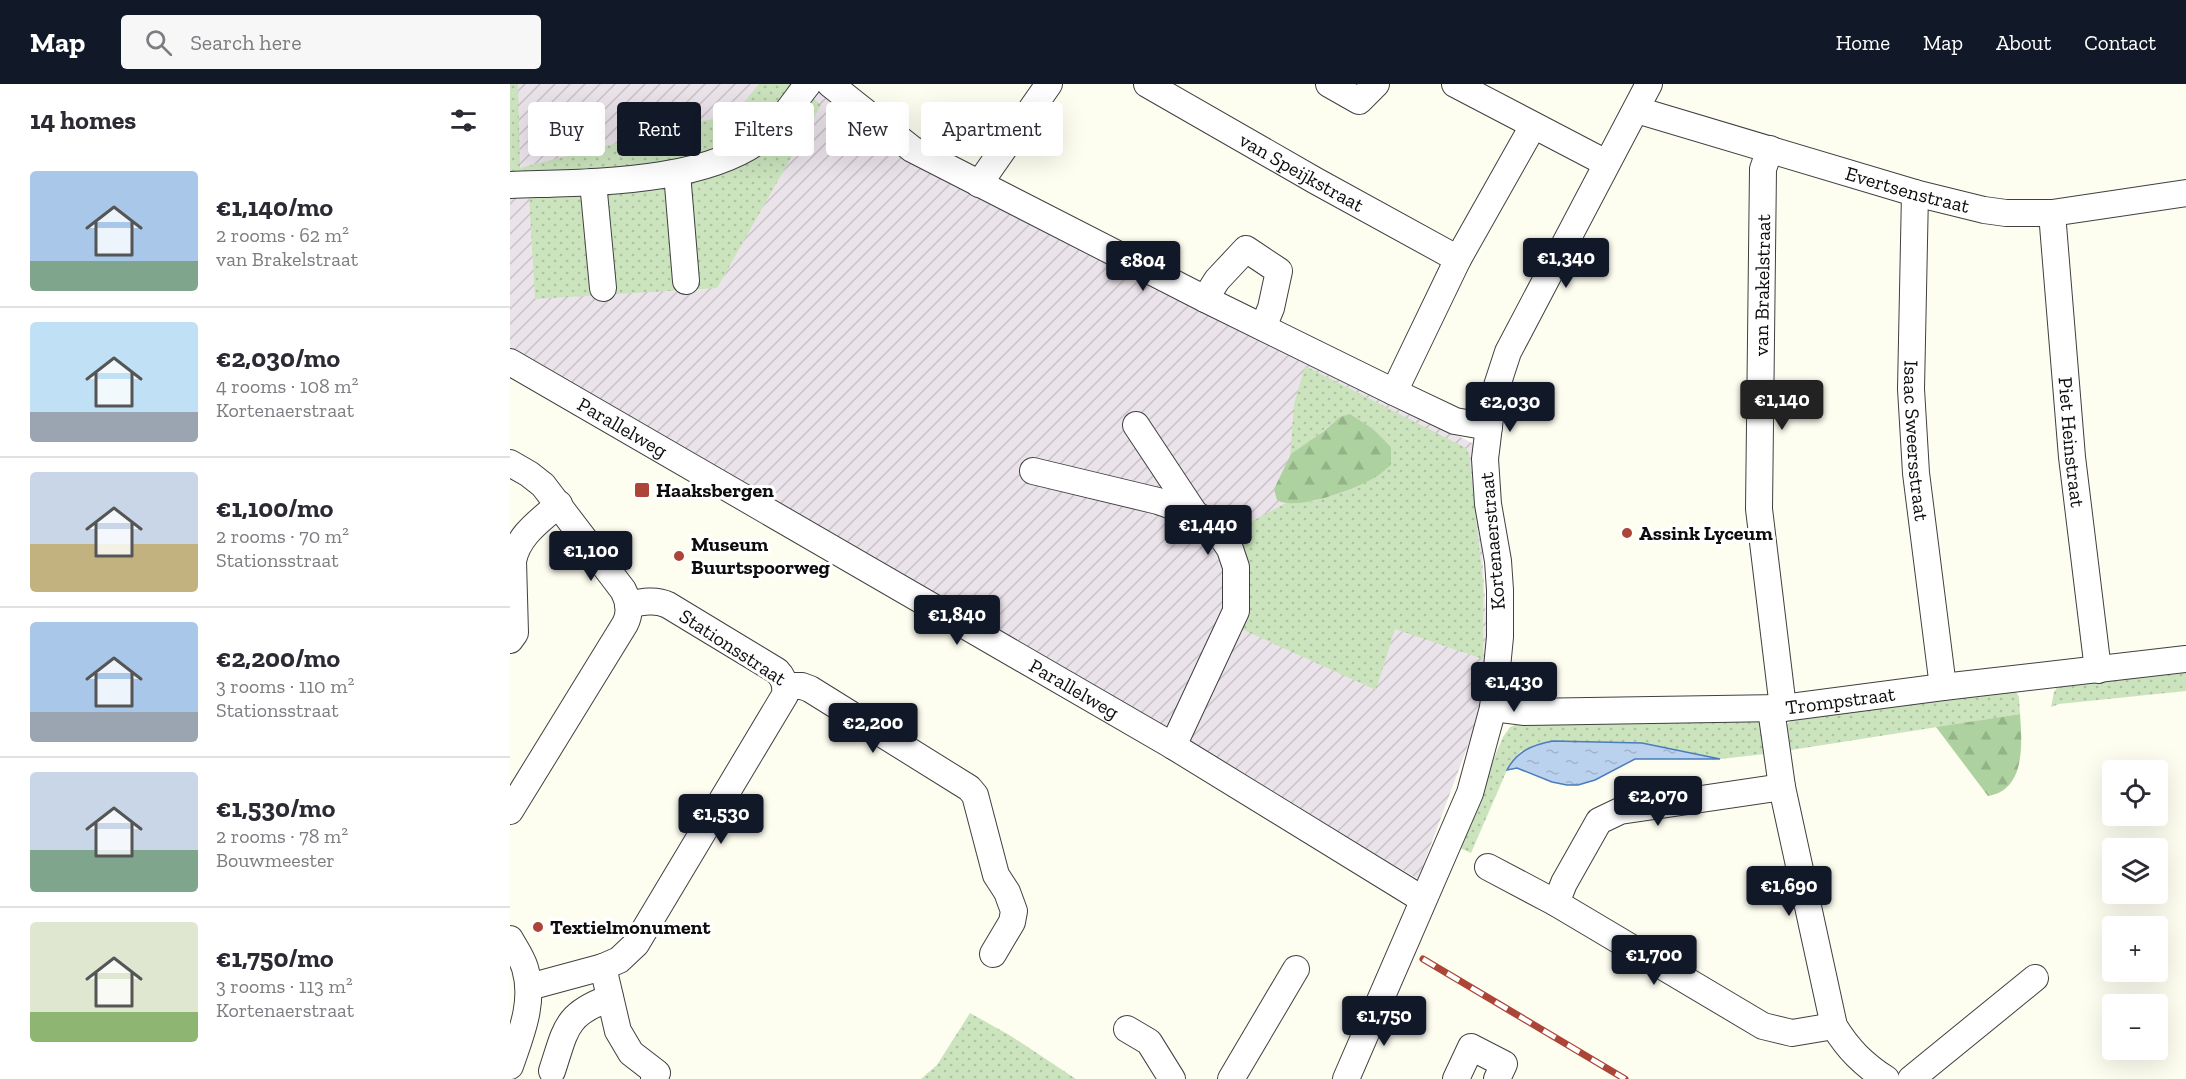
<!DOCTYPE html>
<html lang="en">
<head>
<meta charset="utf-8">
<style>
	body { margin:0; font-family:"Zilla Slab",serif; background:#f7f7f7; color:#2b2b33; height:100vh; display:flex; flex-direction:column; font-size:22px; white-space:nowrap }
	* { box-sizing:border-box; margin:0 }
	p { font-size:20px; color:#7c7c81 }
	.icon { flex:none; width:33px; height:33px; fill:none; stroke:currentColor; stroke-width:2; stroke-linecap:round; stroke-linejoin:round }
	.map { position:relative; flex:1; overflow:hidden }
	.panel { display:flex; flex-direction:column; background:#fff; width:510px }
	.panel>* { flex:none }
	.banner { position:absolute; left:18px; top:18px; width:570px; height:54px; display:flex; gap:12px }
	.fabs { position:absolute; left:1592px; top:676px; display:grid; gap:12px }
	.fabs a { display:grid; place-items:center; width:66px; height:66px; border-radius:6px; background:#fff; box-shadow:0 6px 24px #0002; font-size:30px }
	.price { position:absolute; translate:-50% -51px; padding:0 14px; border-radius:6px; background:#111827; color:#fff; font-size:20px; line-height:39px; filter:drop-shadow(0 2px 3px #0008) }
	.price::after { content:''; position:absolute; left:50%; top:36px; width:18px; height:14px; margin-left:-9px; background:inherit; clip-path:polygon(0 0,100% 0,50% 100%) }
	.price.on { background:#222; color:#fff }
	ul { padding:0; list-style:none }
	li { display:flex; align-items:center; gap:18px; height:150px; padding:0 30px }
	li+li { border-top:2px solid #e1e1e2 }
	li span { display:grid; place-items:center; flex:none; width:168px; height:120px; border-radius:6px; color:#555 }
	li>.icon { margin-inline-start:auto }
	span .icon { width:72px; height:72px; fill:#fffc; stroke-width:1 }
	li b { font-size:26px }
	h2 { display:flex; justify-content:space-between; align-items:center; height:72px; padding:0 30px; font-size:26px }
	.tag { padding:0 21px; border-radius:6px; background:#fff; box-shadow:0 6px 24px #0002; font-size:21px; line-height:54px }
	.tag.on { background:#111827; color:#fff }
	header { display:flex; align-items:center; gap:36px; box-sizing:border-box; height:84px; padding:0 30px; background:#111827; color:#fff }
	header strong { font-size:28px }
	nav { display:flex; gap:33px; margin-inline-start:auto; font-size:21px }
	.search { width:420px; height:54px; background:#f7f7f7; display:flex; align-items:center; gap:15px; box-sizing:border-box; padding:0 21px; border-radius:6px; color:#7c7c81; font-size:22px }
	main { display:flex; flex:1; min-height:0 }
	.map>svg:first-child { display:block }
	.industrial { fill:url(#industrial-furrows) }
	.grass { fill:url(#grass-dots) }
	.forest { fill:url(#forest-firs) }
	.water { fill:url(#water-ripples); stroke:#4b7cbc; stroke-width:1.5 }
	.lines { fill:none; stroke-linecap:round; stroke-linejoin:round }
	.minor-casing { stroke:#404040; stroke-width:28 }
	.minor { stroke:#fff; stroke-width:26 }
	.rail-casing { stroke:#ac4537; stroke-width:7 }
	.rail { stroke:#fff; stroke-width:4.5; stroke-dasharray:14; stroke-linecap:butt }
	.poi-dot { fill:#ac4537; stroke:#fff; stroke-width:2 }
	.labels { text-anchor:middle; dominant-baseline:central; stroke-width:6; stroke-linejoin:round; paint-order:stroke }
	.street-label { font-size:20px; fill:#0d0d0d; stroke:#fff }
	.poi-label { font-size:20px; font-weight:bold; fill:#0d0d0d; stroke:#fff; text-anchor:start }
</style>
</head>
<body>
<header>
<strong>Map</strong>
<div class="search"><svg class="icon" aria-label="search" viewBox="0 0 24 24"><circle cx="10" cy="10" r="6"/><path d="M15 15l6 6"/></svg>Search here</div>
<nav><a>Home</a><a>Map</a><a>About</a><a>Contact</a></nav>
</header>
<main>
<section class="panel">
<h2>14 homes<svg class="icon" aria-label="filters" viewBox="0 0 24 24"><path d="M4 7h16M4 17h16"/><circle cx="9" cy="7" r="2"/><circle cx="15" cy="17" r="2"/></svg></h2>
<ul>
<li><span style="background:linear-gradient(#a9c7e8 75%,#7fa58c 0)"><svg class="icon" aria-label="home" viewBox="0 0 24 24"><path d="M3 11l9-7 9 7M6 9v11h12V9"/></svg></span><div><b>€1,140/mo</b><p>2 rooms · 62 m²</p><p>van Brakelstraat</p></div></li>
<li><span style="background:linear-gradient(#bfe0f5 75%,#9aa5b1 0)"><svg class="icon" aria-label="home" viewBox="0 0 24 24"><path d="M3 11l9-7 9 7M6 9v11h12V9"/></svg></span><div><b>€2,030/mo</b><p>4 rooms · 108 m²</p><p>Kortenaerstraat</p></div></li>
<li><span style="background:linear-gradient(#c9d6e8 60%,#c2b280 0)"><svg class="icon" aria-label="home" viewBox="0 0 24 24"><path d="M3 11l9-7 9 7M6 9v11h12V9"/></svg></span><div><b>€1,100/mo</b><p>2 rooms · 70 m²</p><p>Stationsstraat</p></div></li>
<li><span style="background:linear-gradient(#a9c7e8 75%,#9aa5b1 0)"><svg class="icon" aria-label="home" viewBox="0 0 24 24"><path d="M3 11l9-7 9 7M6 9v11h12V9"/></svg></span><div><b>€2,200/mo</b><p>3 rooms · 110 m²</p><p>Stationsstraat</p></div></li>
<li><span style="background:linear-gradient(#c9d6e8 65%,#7fa58c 0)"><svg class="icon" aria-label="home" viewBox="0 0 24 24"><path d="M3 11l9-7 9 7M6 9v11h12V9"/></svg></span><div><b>€1,530/mo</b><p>2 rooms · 78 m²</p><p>Bouwmeester</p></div></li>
<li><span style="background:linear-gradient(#dfe7d0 75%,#8fb573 0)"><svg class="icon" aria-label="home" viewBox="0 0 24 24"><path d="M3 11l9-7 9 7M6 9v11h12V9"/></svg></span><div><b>€1,750/mo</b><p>3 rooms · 113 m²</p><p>Kortenaerstraat</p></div></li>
</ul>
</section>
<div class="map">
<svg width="1676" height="995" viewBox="0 0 1676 995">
	<defs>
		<pattern id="industrial-furrows" width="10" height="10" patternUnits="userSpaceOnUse" patternTransform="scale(1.5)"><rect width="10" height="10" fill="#ebe3ea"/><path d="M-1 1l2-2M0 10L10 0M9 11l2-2" fill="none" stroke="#c8c2c8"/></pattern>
		<pattern id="grass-dots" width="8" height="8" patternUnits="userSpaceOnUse" patternTransform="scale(1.5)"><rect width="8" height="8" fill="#cbe4bd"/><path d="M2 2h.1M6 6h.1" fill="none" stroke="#adc2a1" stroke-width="1.8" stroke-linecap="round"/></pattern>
		<pattern id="forest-firs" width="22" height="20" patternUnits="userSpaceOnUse" patternTransform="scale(1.5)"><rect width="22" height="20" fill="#add29f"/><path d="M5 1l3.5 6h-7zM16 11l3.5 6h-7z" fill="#94b388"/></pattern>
		<pattern id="water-ripples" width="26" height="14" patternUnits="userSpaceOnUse" patternTransform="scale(1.5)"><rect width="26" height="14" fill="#bbd2ee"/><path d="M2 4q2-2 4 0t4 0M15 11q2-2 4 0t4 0" fill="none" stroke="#a0b3cb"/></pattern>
	</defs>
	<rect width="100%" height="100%" fill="#fdfdf0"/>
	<path class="industrial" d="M 0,0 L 309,0 L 398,71 L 966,361 L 980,602 L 908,795 L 0,266 Z"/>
	<path class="grass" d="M 0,0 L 8,0 L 10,84 L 225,29 L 249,0 L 286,0 L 311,21 L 207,204 L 25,215 L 19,111 L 0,112 Z
		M 795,282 L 956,364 L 959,370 L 973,499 L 973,575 L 885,545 L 866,606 L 727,543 L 733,512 L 732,445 L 730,444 L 776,419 L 805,417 L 827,410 L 868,392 L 881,363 L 863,345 L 840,330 L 825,337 L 780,373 L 784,320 Z
		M 1676,579 L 1676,607 L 1549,620 L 1541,623 L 1544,608 L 1552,596 Z
		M 1503,602 L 1509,613 L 1510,630 L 1281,666 L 1277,641 L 1283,633 Z
		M 1251,633 L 1264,669 L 1210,675 L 1132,659 L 1011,667 L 1002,677 L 997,686 L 961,769 L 946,762 L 993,653 L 1000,643 L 1012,638 Z
		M 460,929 L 501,952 L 566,995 L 411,995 L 427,981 Z"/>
	<path class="forest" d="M 840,330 L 863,345 L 881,363 L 881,380 C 877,384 872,389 867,392 C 849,404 786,428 767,416 L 764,405 L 781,370 L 814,347 L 830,333 Z
		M 1510,630 C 1512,659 1516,706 1478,712 L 1426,643 Z"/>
	<path class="water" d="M 1043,657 L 1132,659 L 1210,675 L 1125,675 L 1085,696 L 1068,701 L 1057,701 L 1042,698 L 1007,684 L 997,686 C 1007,667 1022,661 1043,657 Z"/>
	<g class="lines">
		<defs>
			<g id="minor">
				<path d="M 320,0 L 402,65 L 695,215 L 884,308 L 945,337 L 979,343"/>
				<path id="s1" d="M 637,0 L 806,97 L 948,175"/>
				<path d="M 819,0 L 849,17 L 866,0"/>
				<path d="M 945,0 L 1096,79"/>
				<path id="s2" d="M 1127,26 L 1405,109 L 1474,126 L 1496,129 L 1542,129 L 1676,109"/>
				<path d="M 1260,65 L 1253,85 L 1249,425 L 1273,624"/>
				<path d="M 167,89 L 176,197"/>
				<path d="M 83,98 L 93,204"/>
				<path d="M 469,100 L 539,0"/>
				<path d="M 0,101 C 74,98 199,101 257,50 C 273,36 285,16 298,0"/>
				<path id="s3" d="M 1405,109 L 1401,305 L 1406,389 L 1433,603"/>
				<path id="s4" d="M 1542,129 L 1562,373 L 1588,586"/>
				<path d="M 695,215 L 707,196 L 736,165 L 769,187 L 761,224 L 753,243"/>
				<path id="s5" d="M 0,278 L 663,662 L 912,815"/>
				<path d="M 884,308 L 948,175 L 1023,42"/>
				<path d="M 626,341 L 685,430"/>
				<path d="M 0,379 L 19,390 L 33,401 L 113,506 C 119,518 121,528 115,540 L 0,727"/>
				<path d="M 523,387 L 648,417 L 685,430 L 704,441 L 720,465 L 726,483 L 726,527 L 663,662"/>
				<path d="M 0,556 L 5,549 L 3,477 C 8,451 30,437 49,420"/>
				<path d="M 276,602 L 292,602 L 300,605 L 459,704 L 465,711 L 486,791 L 497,808 L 504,827 L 502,838 L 483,870"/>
				<path id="s6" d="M 983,624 L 1015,628 L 1273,624 L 1433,603 L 1676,575"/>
				<path d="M 1261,625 L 1272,703 L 1324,942 C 1338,965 1353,980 1376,995"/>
				<path d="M 978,783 L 1046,819 L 1253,942 L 1282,949 L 1324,942"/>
				<path d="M 1046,819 L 1054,799 L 1089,737 L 1110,727 L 1272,703"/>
				<path d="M 0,855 C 5,864 12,874 15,884 C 25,918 11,950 0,982"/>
				<path d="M 93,883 L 108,947 L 121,969 L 147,989 L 144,995"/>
				<path d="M 19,903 L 93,883 L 109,876 L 126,860 L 275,611 C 276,601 274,594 267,587 L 158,521 C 145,515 132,518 118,521"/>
				<path d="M 617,945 L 639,958 L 662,995"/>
				<path d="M 42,987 C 56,945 55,930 100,914"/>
				<path d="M 721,995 L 786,885"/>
				<path d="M 836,995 L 960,709 L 983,624 L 990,553 L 990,506 L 988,477 L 978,420 L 975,375 L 982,317 L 998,268 L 1139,0"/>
				<path d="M 946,995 L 961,963 L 994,980 L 987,995"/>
				<path d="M 1401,995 L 1525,894"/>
			</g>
		</defs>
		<use href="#minor" class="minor-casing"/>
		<use href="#minor" class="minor"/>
		<defs>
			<path id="rail" d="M 913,875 L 1115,995"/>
		</defs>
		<use href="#rail" class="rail-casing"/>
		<use href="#rail" class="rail"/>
	</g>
	<g class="poi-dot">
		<rect x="124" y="398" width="16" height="16" rx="3"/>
		<circle cx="1117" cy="449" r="6"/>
		<circle cx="169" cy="472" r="6"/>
		<circle cx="28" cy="843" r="6"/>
	</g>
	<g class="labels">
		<g class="street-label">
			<text stroke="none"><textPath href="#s1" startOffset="178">van Speijkstraat</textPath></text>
			<text stroke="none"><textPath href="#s2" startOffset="282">Evertsenstraat</textPath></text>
			<text transform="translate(1252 201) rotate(-89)">van Brakelstraat</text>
			<text stroke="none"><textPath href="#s5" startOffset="130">Parallelweg</textPath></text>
			<text stroke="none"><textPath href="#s3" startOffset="248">Isaac Sweersstraat</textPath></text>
			<text stroke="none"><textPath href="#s4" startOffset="230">Piet Heinstraat</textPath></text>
			<text transform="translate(982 457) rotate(-95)">Kortenaerstraat</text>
			<text transform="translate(223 563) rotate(33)">Stationsstraat</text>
			<text stroke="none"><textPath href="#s5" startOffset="652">Parallelweg</textPath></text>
			<text stroke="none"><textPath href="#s6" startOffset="348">Trompstraat</textPath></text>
		</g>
		<g class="poi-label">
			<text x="146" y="406">Haaksbergen</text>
			<text x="1129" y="449">Assink Lyceum</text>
			<text x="181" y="460">Museum<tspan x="181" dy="23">Buurtspoorweg</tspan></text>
			<text x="40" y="843">Textielmonument</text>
		</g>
	</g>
</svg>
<div class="fabs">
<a><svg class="icon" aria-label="locate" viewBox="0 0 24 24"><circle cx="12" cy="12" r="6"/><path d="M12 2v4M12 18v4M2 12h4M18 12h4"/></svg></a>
<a><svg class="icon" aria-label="layers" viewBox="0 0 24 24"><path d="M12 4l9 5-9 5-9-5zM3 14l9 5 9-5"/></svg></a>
<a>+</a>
<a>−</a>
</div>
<b class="price" style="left:1056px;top:205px">€1,340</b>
<b class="price" style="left:633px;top:208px">€804</b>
<b class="price on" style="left:1272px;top:347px">€1,140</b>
<b class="price" style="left:1000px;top:349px">€2,030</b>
<b class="price" style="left:698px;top:472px">€1,440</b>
<b class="price" style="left:81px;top:498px">€1,100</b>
<b class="price" style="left:447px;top:562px">€1,840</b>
<b class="price" style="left:1004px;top:629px">€1,430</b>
<b class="price" style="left:363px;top:670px">€2,200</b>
<b class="price" style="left:1148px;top:743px">€2,070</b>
<b class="price" style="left:211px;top:761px">€1,530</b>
<b class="price" style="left:1279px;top:833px">€1,690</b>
<b class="price" style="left:1144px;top:902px">€1,700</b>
<b class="price" style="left:874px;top:963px">€1,750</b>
<div class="banner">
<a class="tag">Buy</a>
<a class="tag on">Rent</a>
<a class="tag">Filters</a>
<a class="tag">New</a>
<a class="tag">Apartment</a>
</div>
</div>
</main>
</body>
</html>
